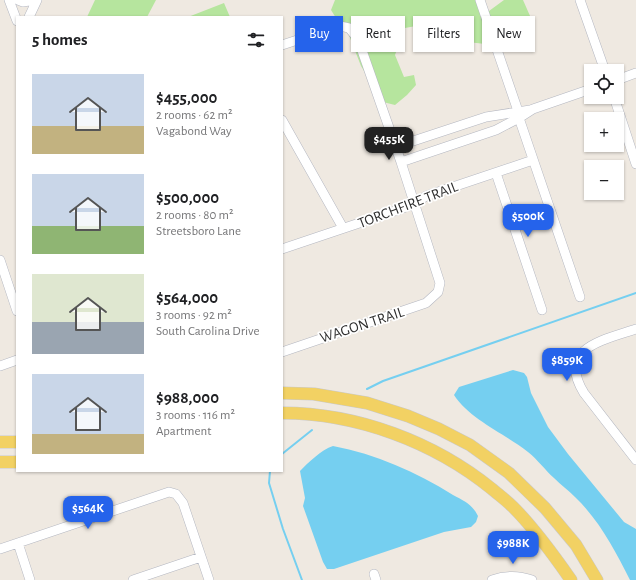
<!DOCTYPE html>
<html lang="en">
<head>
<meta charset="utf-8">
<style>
	body { margin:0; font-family:"Alegreya Sans",sans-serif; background:#f6f6f6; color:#202124; height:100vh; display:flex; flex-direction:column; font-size:15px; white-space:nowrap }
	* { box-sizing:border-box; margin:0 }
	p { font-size:13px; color:#757577 }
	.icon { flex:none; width:22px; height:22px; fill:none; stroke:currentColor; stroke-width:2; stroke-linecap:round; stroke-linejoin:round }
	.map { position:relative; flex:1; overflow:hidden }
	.panel { position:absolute; left:16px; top:16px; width:267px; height:456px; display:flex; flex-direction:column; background:#fff; border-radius:0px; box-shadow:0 1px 3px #0004 }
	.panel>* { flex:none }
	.guide { position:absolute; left:295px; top:16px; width:281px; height:36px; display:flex; gap:8px }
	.fabs { position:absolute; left:584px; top:64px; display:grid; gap:8px }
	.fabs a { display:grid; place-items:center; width:40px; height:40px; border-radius:0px; background:#fff; box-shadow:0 1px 3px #0004; font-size:20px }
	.price { position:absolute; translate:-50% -34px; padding:0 9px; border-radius:8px; background:#2563eb; color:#fff; font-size:13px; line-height:26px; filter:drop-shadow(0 1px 2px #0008) }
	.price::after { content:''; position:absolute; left:50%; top:24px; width:12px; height:9px; margin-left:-6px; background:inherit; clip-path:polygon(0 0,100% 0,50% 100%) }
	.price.on { background:#222; color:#fff }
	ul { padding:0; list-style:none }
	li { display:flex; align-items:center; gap:12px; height:100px; padding:0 16px }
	li span { display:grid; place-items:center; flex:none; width:112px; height:80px; border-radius:0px; color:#555 }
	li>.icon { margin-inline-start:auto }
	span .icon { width:48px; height:48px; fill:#fffc; stroke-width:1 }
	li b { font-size:17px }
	h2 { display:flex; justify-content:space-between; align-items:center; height:48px; padding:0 16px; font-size:17px }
	.tag { padding:0 14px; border-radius:0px; background:#fff; box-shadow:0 1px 3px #0004; font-size:14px; line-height:36px }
	.tag.on { background:#2563eb; color:#fff }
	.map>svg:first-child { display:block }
	.green { fill:#b6e59e }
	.water { fill:#75cff0 }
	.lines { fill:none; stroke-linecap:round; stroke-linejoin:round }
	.stream { stroke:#75cff0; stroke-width:2 }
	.minor-casing { stroke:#b4b7c1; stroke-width:10 }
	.major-casing { stroke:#c9c9c9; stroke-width:13 }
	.minor { stroke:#fff; stroke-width:9 }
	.major { stroke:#f2d163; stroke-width:12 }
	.labels { text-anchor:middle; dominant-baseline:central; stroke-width:3.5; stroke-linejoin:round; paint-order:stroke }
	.street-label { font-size:15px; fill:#2e2e2e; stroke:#fff }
</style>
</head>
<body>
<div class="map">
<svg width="636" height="580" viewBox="0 0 636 580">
	<rect width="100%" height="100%" fill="#efe9e1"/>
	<path class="green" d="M 95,0 L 156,0 L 147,17 L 87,17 Z
		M 335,0 L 477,0 L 480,10 L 489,11 L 504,0 L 523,0 L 534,25 L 522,33 L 506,38 L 494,45 L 450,40 L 416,26 L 405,28 L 395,55 L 404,77 L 414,75 L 416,85 L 407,95 L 395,105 L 383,102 L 361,66 L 345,25 L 336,18 L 331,10 Z
		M 224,3 L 230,17 L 188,17 Z"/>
	<path class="water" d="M 513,370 L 524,373 L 527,377 L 531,393 L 548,427 L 568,454 L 624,522 L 636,529 L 636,580 L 630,580 C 615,550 599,520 575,497 C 568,490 561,485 554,478 C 545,470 538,460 528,452 C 506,434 470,420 454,395 L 459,387 Z
		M 333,446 C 376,454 416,472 453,495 C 464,501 472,504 478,516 L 476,522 L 471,527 L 444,532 L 334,569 L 327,569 L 323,562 L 303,506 L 305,498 L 300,471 C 309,462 321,450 333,446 Z"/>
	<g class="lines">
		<path class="stream" d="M 367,389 L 383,381 L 636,293
			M 282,454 L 312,430
			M 270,471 L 269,483 L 283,529 L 302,580"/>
		<defs>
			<path id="minor" d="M 9,0 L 17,21
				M 18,0 L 23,2 L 35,0
				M 480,0 L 518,111
				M 580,0 L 605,71
				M 29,17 L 37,0
				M 282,45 L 340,26 L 349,28 L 358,39 L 401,162 L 440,283 L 438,292 L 426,303 L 282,352
				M 617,80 L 636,73
				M 614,97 L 636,164
				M 519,118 L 580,297
				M 282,120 L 343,228
				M 395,147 L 486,117 L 530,110
				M 401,162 L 496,130 L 519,118 L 533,109 L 591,89
				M 496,173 L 542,310
				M 282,249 L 395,211 L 414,204 L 426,196 L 533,160
				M 0,260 L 17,311
				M 636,329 C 604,340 556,348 584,393 L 636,460
				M 0,366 L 17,360
				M 18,543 L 30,580
				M 0,549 L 169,492 L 176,494 L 183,503 L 209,580
				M 374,574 L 376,580
				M 133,580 L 201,557
				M 492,580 C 506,575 518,575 532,580"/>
			<path id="major" d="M 282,393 L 314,394 L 367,403 L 408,416 L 439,429 L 470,445 L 509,473 L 545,508 L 576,545 L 597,580
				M 282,413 C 357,413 434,442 492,489 C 499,495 506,500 513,507 C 535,529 553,554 571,580
				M 0,442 L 17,442
				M 0,462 L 17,462"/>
		</defs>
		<use href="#minor" class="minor-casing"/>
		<use href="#major" class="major-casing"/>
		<use href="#minor" class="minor"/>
		<use href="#major" class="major"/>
	</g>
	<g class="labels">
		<g class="street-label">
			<text transform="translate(408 205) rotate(-21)">TORCHFIRE TRAIL</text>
			<text transform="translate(362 325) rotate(-18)">WAGON TRAIL</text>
		</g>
	</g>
</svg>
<div class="fabs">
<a><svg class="icon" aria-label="locate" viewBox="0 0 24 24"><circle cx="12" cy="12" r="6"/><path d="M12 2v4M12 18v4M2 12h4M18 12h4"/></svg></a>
<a>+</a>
<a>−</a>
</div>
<b class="price on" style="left:389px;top:161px">$455K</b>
<b class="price" style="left:528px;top:238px">$500K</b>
<b class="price" style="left:567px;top:382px">$859K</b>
<b class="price" style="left:88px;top:530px">$564K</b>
<b class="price" style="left:513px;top:565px">$988K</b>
<div class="guide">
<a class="tag on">Buy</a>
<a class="tag">Rent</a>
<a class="tag">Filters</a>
<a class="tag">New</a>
</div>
<section class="panel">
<h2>5 homes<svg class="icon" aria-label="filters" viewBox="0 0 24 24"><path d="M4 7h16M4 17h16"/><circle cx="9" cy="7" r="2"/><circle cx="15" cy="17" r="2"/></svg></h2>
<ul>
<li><span style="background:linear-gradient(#c9d6e8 65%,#c2b280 0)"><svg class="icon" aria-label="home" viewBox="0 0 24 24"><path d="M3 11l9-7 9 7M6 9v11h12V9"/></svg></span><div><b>$455,000</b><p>2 rooms · 62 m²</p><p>Vagabond Way</p></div></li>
<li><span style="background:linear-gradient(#c9d6e8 65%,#8fb573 0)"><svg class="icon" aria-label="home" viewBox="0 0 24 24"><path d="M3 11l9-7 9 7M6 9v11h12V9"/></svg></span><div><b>$500,000</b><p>2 rooms · 80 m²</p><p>Streetsboro Lane</p></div></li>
<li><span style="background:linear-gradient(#dfe7d0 60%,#9aa5b1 0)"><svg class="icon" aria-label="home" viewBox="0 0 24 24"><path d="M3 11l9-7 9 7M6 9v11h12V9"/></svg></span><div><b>$564,000</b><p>3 rooms · 92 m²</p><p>South Carolina Drive</p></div></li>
<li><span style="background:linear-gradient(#c9d6e8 75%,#c2b280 0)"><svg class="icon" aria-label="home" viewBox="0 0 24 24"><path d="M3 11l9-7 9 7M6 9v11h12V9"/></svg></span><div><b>$988,000</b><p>3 rooms · 116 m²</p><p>Apartment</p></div></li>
</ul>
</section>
</div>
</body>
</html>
